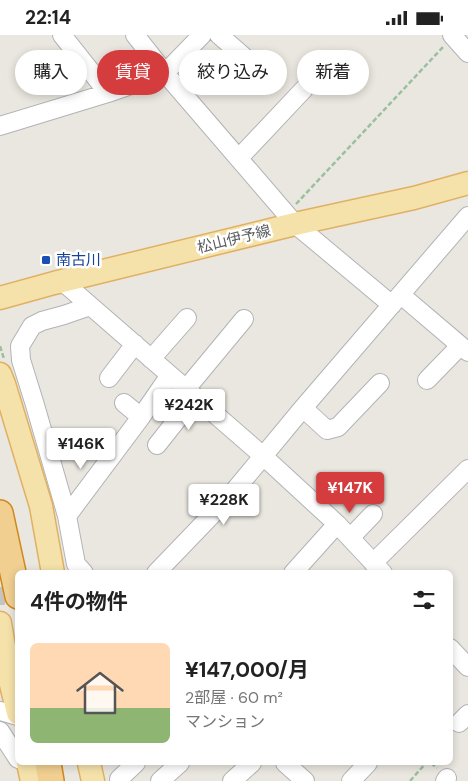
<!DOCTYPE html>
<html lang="ja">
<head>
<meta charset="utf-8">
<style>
	body { margin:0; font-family:"DM Sans","Noto Sans JP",sans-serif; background:#f6f6f6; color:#222; height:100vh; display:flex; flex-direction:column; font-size:19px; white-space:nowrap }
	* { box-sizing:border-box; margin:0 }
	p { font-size:16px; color:#767676 }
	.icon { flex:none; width:28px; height:28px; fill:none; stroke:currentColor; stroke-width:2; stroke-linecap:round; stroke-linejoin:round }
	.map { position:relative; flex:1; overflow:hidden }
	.sheet { position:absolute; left:15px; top:535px; width:438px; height:195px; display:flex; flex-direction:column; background:#fff; border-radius:8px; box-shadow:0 2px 8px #0003 }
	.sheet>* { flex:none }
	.hud { position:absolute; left:15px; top:15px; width:439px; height:45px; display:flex; gap:10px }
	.price { position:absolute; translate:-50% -42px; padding:0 11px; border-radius:5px; background:#fff; color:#222; font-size:16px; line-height:32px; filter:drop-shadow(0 1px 2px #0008) }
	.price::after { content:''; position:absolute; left:50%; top:30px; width:15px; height:11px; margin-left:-8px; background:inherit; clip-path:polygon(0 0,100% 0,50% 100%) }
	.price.on { background:#d43c3e; color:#fff }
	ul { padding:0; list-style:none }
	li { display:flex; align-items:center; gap:15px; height:125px; padding:0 15px }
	li span { display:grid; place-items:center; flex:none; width:140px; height:100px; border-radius:8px; color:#555 }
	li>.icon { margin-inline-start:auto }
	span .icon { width:60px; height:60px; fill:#fffc; stroke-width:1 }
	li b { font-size:21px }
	h2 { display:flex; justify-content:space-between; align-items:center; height:60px; padding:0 15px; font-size:21px }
	.tag { padding:0 18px; border-radius:22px; background:#fff; box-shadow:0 2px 8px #0003; font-size:18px; line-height:45px }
	.tag.on { background:#d43c3e; color:#fff }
	.status { display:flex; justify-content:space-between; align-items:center; height:35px; padding:0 25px; background:#fff; direction:ltr }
	.status svg { height:14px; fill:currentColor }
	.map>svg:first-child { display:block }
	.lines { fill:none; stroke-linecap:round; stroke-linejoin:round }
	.minor-tunnel { stroke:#c6c4c0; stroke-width:18; stroke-dasharray:18 9; stroke-linecap:butt }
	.minor-casing { stroke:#b1b3b6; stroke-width:20 }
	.major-casing { stroke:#e0b163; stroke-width:25 }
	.highway-casing { stroke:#d18719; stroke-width:28 }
	.path { stroke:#9ac0a0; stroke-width:2.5; stroke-dasharray:5 2.5; stroke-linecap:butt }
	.minor { stroke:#fff; stroke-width:18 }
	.major { stroke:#f5e2aa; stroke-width:22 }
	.highway { stroke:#f0cf91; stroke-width:25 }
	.transit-dot { fill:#1a4fb4; stroke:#fff; stroke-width:2 }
	.labels { text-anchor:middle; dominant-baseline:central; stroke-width:5; stroke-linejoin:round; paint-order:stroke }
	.street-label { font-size:15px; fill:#595c5f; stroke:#fff }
	.transit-label { font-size:15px; fill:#164399; stroke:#fff; text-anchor:start }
</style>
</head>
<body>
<div class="status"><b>22:14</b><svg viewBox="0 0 49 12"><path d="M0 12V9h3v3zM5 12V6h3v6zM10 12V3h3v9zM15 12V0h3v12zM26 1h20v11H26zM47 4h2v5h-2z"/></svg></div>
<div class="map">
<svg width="468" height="746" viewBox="0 0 468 746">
	<rect width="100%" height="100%" fill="#eae7e0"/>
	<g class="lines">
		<path class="minor-tunnel" d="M 0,561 L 5,561"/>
		<defs>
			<path id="minor" d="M 62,0 L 108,58
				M 135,0 L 165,38 L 295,189 L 392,270
				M 219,0 L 250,27
				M 452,0 L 468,18
				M 0,91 L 108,58 L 165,38 L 202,0
				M 239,123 L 304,54
				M 63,247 L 262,420 L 337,489 L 383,538
				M 401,260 L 468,317
				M 151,324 L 187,283
				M 109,343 L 135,309
				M 427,345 L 460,311
				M 186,354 L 244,284
				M 124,368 L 141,382
				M 303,373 L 327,395 L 338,392 L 380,348
				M 94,410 L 111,422
				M 157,410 L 195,362
				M 67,481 L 35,370 L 21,325 L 20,311 L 32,291 L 42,286 L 64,280 L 90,271
				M 350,503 L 373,479
				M 373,528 L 468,434
				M 84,538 L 76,529 L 67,481 L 141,382 L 170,340
				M 156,538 L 230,461 L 303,373 L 468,181
				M 293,538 L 337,489
				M 450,613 L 468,632
				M 0,676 L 18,681
				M 459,688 L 468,679
				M 0,696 L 18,724
				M 285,728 L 305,746
				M 119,744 L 136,728
				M 160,746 L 180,728
				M 232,746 L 252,728
				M 351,746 L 368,728
				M 445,746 L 447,743"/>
			<path id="major" d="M 0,263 L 54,248 L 295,189 L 414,163 L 468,148
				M 0,339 L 4,349 L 41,471 L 53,538
				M 0,588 L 9,641 L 18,678
				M 28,728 L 32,746
				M 89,728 L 93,746"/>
			<path id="highway" d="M 0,478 L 18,561
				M 48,728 L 51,746"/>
		</defs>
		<use href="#minor" class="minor-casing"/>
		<use href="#major" class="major-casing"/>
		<use href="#highway" class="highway-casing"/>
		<path class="path" d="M 296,169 L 443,12
			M 0,311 L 4,324
			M 431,728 L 437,733
			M 410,746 L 426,728"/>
		<use href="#minor" class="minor"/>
		<use href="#major" class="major"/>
		<use href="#highway" class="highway"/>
	</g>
	<rect class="transit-dot" x="41" y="220" width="10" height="10" rx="2.5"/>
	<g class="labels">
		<g class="street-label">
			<text transform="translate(234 204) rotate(-14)">松山伊予線</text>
		</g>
		<g class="transit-label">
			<text x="56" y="225">南古川</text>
		</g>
	</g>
</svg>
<b class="price" style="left:189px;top:396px">¥242K</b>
<b class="price" style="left:81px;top:435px">¥146K</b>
<b class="price on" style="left:350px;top:479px">¥147K</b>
<b class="price" style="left:224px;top:491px">¥228K</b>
<div class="hud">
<a class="tag">購入</a>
<a class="tag on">賃貸</a>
<a class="tag">絞り込み</a>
<a class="tag">新着</a>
</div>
<section class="sheet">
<h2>4件の物件<svg class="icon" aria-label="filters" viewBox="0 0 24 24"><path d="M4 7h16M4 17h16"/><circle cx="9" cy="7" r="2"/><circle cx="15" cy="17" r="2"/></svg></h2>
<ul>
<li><span style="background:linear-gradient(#ffd9b3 65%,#8fb573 0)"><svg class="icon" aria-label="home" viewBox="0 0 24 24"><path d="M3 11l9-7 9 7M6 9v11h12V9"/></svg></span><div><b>¥147,000/月</b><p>2部屋 · 60 m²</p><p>マンション</p></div></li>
</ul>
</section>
</div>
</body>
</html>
